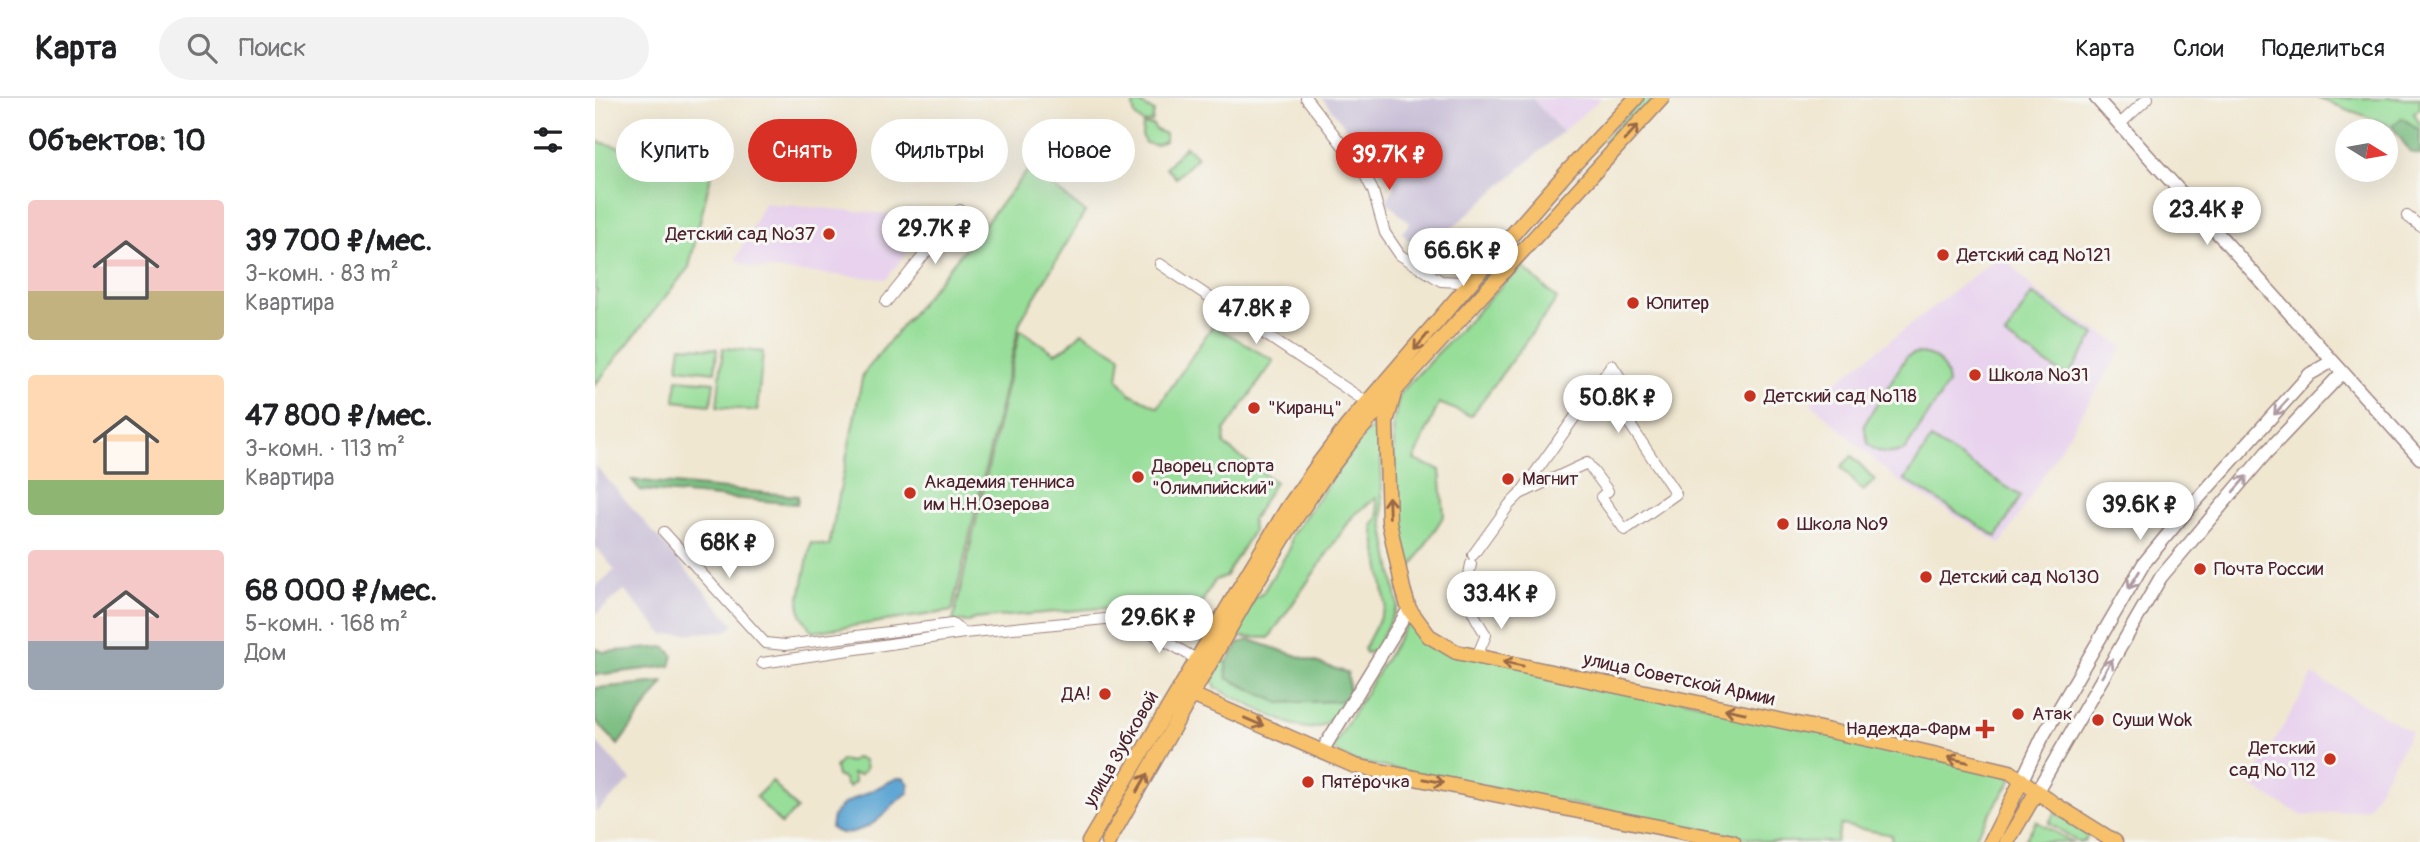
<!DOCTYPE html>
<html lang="ru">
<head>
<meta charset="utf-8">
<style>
	body { margin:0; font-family:Pangolin,sans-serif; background:#f2f2f2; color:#202124; height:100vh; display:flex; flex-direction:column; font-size:26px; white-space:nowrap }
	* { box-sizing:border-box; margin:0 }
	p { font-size:23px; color:#757577 }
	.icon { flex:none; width:38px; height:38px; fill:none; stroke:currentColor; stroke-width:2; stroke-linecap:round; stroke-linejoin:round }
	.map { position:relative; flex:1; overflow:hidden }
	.drawer { display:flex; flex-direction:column; background:#fff; width:595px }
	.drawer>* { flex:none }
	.banner { position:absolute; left:21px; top:21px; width:665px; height:63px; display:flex; gap:14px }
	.needle { width:46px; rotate:101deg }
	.controls { position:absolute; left:1740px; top:21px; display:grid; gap:14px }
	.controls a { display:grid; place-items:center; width:63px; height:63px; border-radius:50%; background:#fff; box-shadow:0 7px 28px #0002; font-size:35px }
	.price { position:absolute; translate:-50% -60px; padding:0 16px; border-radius:24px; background:#fff; color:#222; font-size:23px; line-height:46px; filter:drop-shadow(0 2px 4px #0008) }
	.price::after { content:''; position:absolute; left:50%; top:42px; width:21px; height:16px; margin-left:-10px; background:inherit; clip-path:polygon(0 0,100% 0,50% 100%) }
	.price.selected { background:#d93025; color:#fff }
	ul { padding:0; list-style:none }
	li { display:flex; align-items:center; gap:21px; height:175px; padding:0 28px }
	li span { display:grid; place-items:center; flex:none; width:196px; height:140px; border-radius:7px; color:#555 }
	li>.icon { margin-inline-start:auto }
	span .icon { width:84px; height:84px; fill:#fffc; stroke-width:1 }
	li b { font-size:30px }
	h2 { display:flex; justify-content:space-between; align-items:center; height:84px; padding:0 28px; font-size:30px }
	.chip { padding:0 24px; border-radius:32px; background:#fff; box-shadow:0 7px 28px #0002; font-size:24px; line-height:63px }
	.chip.selected { background:#d93025; color:#fff }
	header { display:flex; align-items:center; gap:42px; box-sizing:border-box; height:98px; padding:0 35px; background:#fff; border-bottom:2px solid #e0e0e0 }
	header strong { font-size:33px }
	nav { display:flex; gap:38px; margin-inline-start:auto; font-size:24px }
	.search { width:490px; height:63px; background:#f2f2f2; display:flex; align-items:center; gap:18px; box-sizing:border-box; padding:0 24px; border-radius:38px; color:#757577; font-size:26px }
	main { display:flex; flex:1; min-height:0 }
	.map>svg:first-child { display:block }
	.built { fill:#e8d2ee }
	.industrial { fill:#c9bfd7 }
	.green { fill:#97de99; stroke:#707e62; stroke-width:2 }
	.forest { fill:#79bd81; stroke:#626e56; stroke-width:2 }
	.water { fill:#5ca5d3; stroke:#53627f; stroke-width:2 }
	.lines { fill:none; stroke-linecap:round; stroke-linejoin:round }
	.minor-casing { stroke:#9d837e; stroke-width:12 }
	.tertiary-casing { stroke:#9d837e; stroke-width:15 }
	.primary-casing { stroke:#9d837e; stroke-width:17 }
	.minor { stroke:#fff; stroke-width:10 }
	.tertiary { stroke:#fff; stroke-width:12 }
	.primary { stroke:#f7c06b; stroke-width:14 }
	.oneway { stroke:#986748 }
	.oneway2 { stroke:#ae9aa0 }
	.poi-dot { fill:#c8321e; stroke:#f6f6f2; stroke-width:2.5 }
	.labels { text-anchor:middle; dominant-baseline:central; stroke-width:6; stroke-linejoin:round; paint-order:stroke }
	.poi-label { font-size:19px; fill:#4a1f2b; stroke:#f6f6f2; text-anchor:start }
	.street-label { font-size:19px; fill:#4a1f2b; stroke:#f6f6f2 }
</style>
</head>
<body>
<header>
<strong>Карта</strong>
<div class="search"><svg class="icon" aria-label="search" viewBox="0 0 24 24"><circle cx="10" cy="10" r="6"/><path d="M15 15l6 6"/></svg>Поиск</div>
<nav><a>Карта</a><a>Слои</a><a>Поделиться</a></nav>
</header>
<main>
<section class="drawer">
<h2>Объектов: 10<svg class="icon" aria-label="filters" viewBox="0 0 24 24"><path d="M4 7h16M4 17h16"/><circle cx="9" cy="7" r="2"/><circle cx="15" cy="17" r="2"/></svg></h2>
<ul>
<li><span style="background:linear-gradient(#f6c9c9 65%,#c2b280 0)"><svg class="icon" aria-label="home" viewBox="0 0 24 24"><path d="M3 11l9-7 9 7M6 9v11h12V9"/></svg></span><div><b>39 700 ₽/мес.</b><p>3-комн. · 83 m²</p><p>Квартира</p></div></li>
<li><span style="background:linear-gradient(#ffd9b3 75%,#8fb573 0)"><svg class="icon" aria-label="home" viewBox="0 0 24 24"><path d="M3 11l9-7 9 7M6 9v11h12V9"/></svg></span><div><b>47 800 ₽/мес.</b><p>3-комн. · 113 m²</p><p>Квартира</p></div></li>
<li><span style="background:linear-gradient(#f6c9c9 65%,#9aa5b1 0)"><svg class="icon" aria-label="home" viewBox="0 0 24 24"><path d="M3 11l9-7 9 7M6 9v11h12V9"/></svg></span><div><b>68 000 ₽/мес.</b><p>5-комн. · 168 m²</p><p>Дом</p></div></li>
</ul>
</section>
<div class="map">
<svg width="1825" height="744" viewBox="0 0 1825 744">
	<rect width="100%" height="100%" fill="#f6f6f2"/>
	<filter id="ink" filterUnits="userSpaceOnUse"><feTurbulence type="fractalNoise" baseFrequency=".0143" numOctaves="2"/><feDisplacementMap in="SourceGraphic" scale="14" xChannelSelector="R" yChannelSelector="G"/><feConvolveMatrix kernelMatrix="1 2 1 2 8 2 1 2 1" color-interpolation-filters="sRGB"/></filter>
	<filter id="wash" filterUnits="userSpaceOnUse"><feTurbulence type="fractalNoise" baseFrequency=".00686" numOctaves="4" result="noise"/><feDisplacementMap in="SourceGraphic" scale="28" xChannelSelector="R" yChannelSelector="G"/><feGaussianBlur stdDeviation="1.57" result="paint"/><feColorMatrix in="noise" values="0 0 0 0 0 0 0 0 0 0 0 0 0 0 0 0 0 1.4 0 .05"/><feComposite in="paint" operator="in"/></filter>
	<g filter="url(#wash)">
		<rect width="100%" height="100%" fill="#f0e7d1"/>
		<path class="built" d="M 937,0 L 1006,0 L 967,34 Z
			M 169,105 L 316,118 L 313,153 L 291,181 L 157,170 L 141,162 Z
			M 1407,156 L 1442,195 L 1528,249 L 1406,446 L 1302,382 L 1215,304 Z
			M 1718,577 L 1816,634 L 1773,710 L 1708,718 L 1654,687 Z"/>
		<path class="industrial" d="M 727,0 L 937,0 L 967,34 L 825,158 L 807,134 L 815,126 L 791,103 L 800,90 Z
			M 0,367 L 139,527 L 131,533 L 69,537 L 29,492 L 0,517 L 0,489 L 20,472 L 0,448 Z
			M 0,642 L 36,682 L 0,715 Z"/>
		<path class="green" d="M 1048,0 L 1062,0 L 1017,49 L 1010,49 L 1009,42 Z
			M 1722,0 L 1825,0 L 1825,11 L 1819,15 L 1825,26 L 1825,33 L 1807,20 L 1797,28 Z
			M 540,2 L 559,14 L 557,24 L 548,25 L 540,18 L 538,9 Z
			M 548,27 L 558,27 L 561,32 L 570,36 L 570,43 L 560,47 L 550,45 L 547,37 Z
			M 0,43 L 117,73 L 94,169 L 0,287 L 0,196 L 2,193 L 0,192 Z
			M 591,48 L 602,59 L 581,80 L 571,69 Z
			M 435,70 L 490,114 L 425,224 L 357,513 L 217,534 L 206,516 L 204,504 L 216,445 L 234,448 L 268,276 Z
			M 913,152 L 916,154 L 914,159 L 799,288 L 796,285 L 907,156 Z
			M 926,167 L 962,201 L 876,318 L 844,305 L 819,362 L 845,372 L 849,417 L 811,478 L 801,423 L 798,326 L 805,295 Z
			M 1437,196 L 1500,237 L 1472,279 L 1410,238 Z
			M 618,227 L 679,263 L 630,332 L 629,347 L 680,384 L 657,422 L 658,433 L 630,479 L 620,482 L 595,524 L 573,535 C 551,523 532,514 507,510 L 379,521 L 374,524 L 358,523 L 425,232 L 460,255 L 472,249 L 487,234 L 526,258 L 523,281 L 534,295 L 563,309 Z
			M 86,248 L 122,251 L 120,274 L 83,270 Z
			M 128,250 L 168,254 L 162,313 L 122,309 Z
			M 1321,255 C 1341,255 1351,266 1353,286 L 1310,352 C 1295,357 1284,357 1273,346 L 1269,327 L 1312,258 Z
			M 82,281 L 119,284 L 116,307 L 80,303 Z
			M 785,326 L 788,425 L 803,507 L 780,553 L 771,555 L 769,551 L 791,508 L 778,427 L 784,418 L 781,400 L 758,418 L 674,540 L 640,539 L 660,499 L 667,496 L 695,450 L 696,438 L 769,336 Z
			M 1336,341 L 1426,398 L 1402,439 L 1310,382 Z
			M 1257,358 L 1280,382 L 1268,393 L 1246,369 Z
			M 814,522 L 830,542 L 1413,677 L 1417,681 L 1377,744 L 1296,744 L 1297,737 L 1246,727 L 1241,744 L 1172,744 L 758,663 L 737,651 Z
			M 625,562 L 631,565 L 632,580 L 754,597 C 745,611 732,632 713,630 C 694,629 641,600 621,590 L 618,582 Z
			M 260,660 L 269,662 L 271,671 L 265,677 L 257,676 L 260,684 L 254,689 L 250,686 L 249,681 L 242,678 L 240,669 L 247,662 L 255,664 Z
			M 177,683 L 202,711 L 186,726 L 161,699 Z
			M 1460,715 L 1494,736 L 1489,744 L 1484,744 L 1454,725 Z
			M 1441,723 L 1477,744 L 1429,744 Z"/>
		<path class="forest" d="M 1807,20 L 1825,33 L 1825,57 L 1815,54 L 1797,28 Z
			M 37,382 L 203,398 L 202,406 L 45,392 Z
			M 655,542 L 753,575 L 754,597 L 745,603 L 684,605 L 632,580 L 631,565 L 644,545 Z
			M 70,549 L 78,557 L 75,568 L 0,577 L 0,550 L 8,554 Z
			M 69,584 L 23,647 L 0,622 L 0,590 Z"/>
		<path class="water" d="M 302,680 L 309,680 L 314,686 L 313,695 C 290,709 289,726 257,734 C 249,736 243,736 236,730 L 238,718 L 247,707 Z"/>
	</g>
	<g filter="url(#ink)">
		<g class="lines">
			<defs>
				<path id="minor" d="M 711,0 L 769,75 L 778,93 L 790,135 L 805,157 L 846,183 L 865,184 L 879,178
					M 1525,26 L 1553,0
					M 1812,118 L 1825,128
					M 565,166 L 773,305
					M 291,204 L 365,112
					M 69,434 L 170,545 L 190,547 L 357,526 L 369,535
					M 878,457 L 914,407 L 925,396 L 1017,267 L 1048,314 L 1034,325 L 1081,396 L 1030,432 L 1006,399 L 1013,393 L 992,365 L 925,396
					M 876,466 C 869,499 873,509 891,537 L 882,558
					M 167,565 L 369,535 L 520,520 L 543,527 L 601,561"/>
				<path id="tertiary" d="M 1501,0 L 1825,360
					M 727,653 L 814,511
					M 1427,682 L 1448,638 L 1549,465 L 1592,413 L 1715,276 L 1736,264
					M 1442,693 L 1566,479 L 1671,355 L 1747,275"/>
				<path id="primary" d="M 800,292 L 791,324 L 794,424 L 808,491 L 814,511 L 834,538 L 861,554 L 1287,644 L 1415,674 L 1459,706 L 1520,744
					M 588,593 L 760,668 L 1138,744
					M 494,744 L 652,477 L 692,411 L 725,364 L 753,327 L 882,177 L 973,73 L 1041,0
					M 513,744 L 656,493 L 702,418 L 733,373 L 760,338 L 805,287 L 1067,0
					M 1396,744 L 1427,682
					M 1412,744 L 1442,693"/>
			</defs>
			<use href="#minor" class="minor-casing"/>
			<use href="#tertiary" class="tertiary-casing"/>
			<use href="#primary" class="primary-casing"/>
			<use href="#minor" class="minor"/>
			<use href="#tertiary" class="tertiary"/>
			<use href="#primary" class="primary"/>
		</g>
		<defs><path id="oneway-shaft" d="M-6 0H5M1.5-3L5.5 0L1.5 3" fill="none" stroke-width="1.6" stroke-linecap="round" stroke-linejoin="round" transform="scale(1.75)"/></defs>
		<g class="oneway">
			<use href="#oneway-shaft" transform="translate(1036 35) rotate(-47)"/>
			<use href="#oneway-shaft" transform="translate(826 244) rotate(130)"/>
			<use href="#oneway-shaft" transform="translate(794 409) rotate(-92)"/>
			<use href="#oneway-shaft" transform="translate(918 566) rotate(-168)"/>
			<use href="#oneway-shaft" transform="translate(1140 613) rotate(-168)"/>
			<use href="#oneway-shaft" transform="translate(659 624) rotate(23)"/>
			<use href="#oneway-shaft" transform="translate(1363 662) rotate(-167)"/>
			<use href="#oneway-shaft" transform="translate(839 683) rotate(11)"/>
			<use href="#oneway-shaft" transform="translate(547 685) rotate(-60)"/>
		</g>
		<g class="oneway2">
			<use href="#oneway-shaft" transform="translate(1686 309) rotate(132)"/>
			<use href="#oneway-shaft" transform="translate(1645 386) rotate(-49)"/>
			<use href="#oneway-shaft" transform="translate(1539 482) rotate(122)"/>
			<use href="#oneway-shaft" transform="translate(1512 570) rotate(-60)"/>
		</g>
	</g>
	<g class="poi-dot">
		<circle cx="234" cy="136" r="7"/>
		<circle cx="1348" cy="157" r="7"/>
		<circle cx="1038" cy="205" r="7"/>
		<circle cx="1380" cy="277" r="7"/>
		<circle cx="1155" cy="298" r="7"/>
		<circle cx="659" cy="310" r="7"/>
		<circle cx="543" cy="379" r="7"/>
		<circle cx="913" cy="381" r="7"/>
		<circle cx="315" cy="395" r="7"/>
		<circle cx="1188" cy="426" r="7"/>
		<circle cx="1605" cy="471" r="7"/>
		<circle cx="1331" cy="479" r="7"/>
		<circle cx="510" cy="596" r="7"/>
		<circle cx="1423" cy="616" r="7"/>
		<circle cx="1503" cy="622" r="7"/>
		<path d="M1386.5 620.5h7v7h7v7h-7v7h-7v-7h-7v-7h7z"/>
		<circle cx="1735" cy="661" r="7"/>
		<circle cx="713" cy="684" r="7"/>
	</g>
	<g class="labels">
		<g class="poi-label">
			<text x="220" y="136" text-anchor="end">Детский сад №37</text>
			<text x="1362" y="157">Детский сад №121</text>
			<text x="1052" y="205">Юпитер</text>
			<text x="1394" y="277">Школа №31</text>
			<text x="1169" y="298">Детский сад №118</text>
			<text x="673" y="310">"Киранц"</text>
			<text x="557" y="368">Дворец спорта<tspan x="557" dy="22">"Олимпийский"</tspan></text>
			<text x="927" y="381">Магнит</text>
			<text x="329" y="384">Академия тенниса<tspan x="329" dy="22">им Н.Н.Озерова</tspan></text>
			<text x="1202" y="426">Школа №9</text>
			<text x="1619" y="471">Почта России</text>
			<text x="1345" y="479">Детский сад №130</text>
			<text x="496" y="596" text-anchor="end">ДА!</text>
			<text x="1437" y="616">Атак</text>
			<text x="1517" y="622">Суши Wok</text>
			<text x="1376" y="631" text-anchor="end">Надежда-Фарм</text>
			<text x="1721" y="650" text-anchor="end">Детский<tspan x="1721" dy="22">сад № 112</tspan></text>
			<text x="727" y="684">Пятёрочка</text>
		</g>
		<g class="street-label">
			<text transform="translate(1084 581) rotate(12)">улица Советской Армии</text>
			<text transform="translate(526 651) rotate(-60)">улица Зубковой</text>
		</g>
	</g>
</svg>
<div class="controls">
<a><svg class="needle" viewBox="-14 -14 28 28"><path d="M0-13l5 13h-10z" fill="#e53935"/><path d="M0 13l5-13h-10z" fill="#757577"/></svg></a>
</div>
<b class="price selected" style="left:794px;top:94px">39.7K ₽</b>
<b class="price" style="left:1612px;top:149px">23.4K ₽</b>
<b class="price" style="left:340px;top:168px">29.7K ₽</b>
<b class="price" style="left:868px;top:190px">66.6K ₽</b>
<b class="price" style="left:661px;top:248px">47.8K ₽</b>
<b class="price" style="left:1023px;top:337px">50.8K ₽</b>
<b class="price" style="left:1545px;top:444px">39.6K ₽</b>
<b class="price" style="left:134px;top:482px">68K ₽</b>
<b class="price" style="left:906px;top:533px">33.4K ₽</b>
<b class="price" style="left:564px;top:557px">29.6K ₽</b>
<div class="banner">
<a class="chip">Купить</a>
<a class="chip selected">Снять</a>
<a class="chip">Фильтры</a>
<a class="chip">Новое</a>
</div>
</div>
</main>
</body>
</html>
